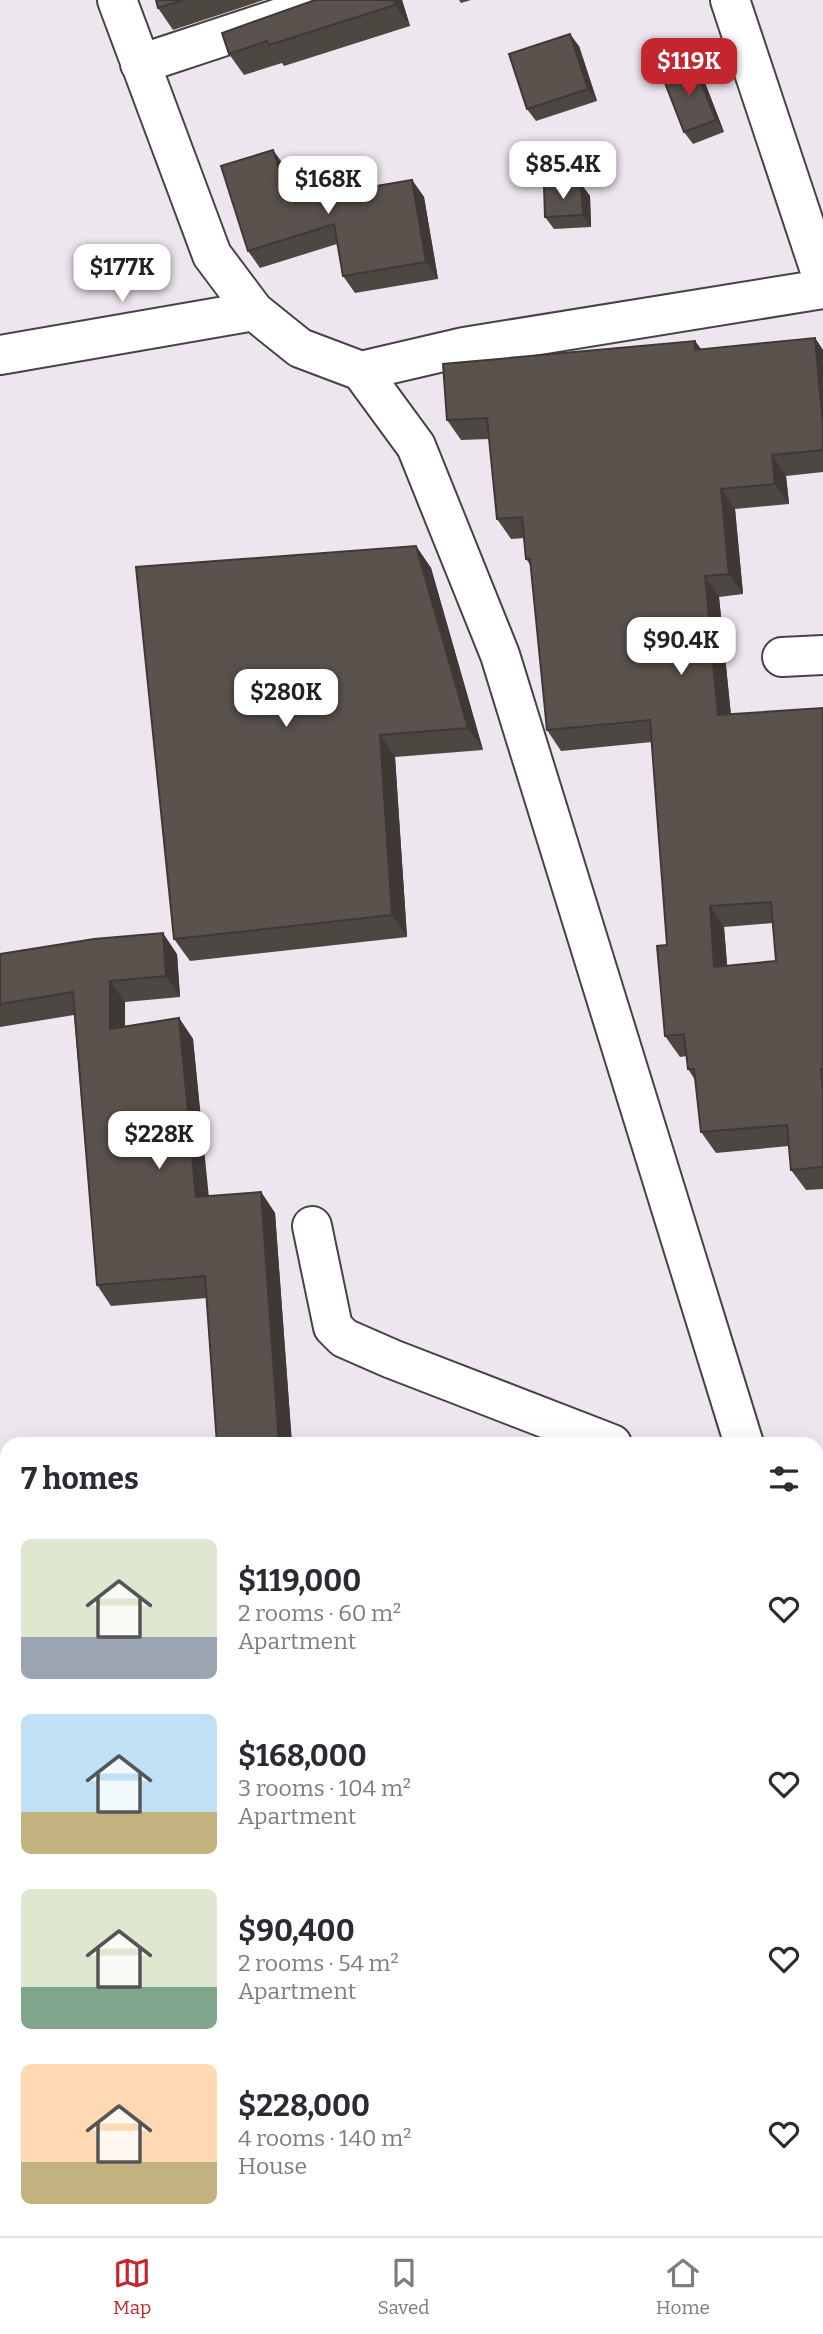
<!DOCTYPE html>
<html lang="en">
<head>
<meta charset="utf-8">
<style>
	body { margin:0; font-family:Bitter,serif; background:#f2f2f3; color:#2b2b33; height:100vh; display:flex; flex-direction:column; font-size:26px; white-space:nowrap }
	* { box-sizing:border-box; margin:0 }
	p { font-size:23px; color:#7c7c81 }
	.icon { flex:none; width:38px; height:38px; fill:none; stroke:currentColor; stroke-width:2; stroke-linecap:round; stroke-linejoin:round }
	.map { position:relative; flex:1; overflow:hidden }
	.panel { position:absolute; left:0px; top:1437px; width:824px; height:800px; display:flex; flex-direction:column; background:#fff; border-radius:21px 21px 0 0; box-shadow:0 7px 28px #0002 }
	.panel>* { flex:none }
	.price { position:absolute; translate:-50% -60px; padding:0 16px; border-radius:14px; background:#fff; color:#222; font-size:23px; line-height:46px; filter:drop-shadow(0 2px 4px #0008) }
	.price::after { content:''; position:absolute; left:50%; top:42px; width:21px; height:16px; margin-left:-10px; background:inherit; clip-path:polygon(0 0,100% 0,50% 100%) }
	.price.selected { background:#c4262e; color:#fff }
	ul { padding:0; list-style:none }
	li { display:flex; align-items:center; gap:21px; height:175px; padding:0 21px }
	li span { display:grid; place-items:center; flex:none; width:196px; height:140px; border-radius:10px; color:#555 }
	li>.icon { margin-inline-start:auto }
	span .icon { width:84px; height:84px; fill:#fffc; stroke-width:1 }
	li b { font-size:30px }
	h2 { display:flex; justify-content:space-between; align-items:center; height:84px; padding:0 21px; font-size:30px }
	.dock { display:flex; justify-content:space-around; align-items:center; height:98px; border-top:2px solid #e1e1e2; background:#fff; font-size:19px; color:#7c7c81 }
	.dock a { display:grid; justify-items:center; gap:4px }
	.dock .selected { color:#c4262e }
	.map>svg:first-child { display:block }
	.industrial { fill:#eee6ef }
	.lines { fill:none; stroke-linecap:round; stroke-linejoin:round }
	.minor-casing { stroke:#444; stroke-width:42 }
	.major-casing { stroke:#222; stroke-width:42 }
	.minor { stroke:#fff; stroke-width:38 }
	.major { stroke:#f9d66b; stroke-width:38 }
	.wall { fill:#4d4742; fill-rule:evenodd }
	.shaded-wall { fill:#3f3936 }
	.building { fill:#5a524d; stroke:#3f3936; stroke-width:2; fill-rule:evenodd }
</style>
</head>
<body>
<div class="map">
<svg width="823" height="2236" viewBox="0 0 823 2236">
	<rect width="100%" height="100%" fill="#fffdf5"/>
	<path class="industrial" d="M 0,0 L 823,0 L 823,1529 L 817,1530 L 817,1444 L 7,1444 L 7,1642 L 0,1643 Z
		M 817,1664 L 823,1664 L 823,2236 L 670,2236 L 669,2230 L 817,2230 Z"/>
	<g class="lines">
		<defs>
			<path id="minor" d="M 117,0 L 212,255 L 254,311 L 300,348 L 361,371 L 416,446 L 500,655 L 744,1444
				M 730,0 L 823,280
				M 140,64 L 334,0
				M 0,355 L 254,311
				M 361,371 L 464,347 L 823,289
				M 782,657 L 823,655
				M 312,1226 L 333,1327 L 344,1338 L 392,1359 L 612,1444"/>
			<path id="major" d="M 817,1560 L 823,1559
				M 817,1592 L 823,1591
				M 0,1704 L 7,1702
				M 0,1734 L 7,1733"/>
		</defs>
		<use href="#minor" class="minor-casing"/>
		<use href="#major" class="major-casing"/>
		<use href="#minor" class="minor"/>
		<use href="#major" class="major"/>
	</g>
	<path class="wall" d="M 156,0 L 264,0 L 173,30 L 158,8 Z
		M 315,0 L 402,0 L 410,26 L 284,66 L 282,63 L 244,75 L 229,54 Z
		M 459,0 L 471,0 L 461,3 Z
		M 579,46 L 597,101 L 536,121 L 527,109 Z
		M 702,75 L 724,132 L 693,144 L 684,132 Z
		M 286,168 L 296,200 L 412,180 L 424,197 L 438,279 L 355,293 L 343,276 L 337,244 L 260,268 L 248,251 Z
		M 581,184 L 590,196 L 591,227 L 554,229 L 545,217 Z
		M 815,338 L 823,350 L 823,472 L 786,476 L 789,504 L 735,509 L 743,594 L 719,597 L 731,715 L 823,708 L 823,1189 L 806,1190 L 791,1170 L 789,1146 L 716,1153 L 701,1132 L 695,1080 L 688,1069 L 687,1056 L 680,1057 L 665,1036 L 667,945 L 652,742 L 561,751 L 547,730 L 531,566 L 526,559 L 524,538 L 511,539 L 497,519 L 489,439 L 461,440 L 447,420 L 695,341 L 701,349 ZM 773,923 L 776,961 L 727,966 L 724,927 Z
		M 416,546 L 431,568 L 483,750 L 395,757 L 407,937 L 190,961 L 174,939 Z
		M 0,954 L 177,954 L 180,997 L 125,1002 L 125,1026 L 179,1018 L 193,1039 L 208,1196 L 261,1192 L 275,1213 L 292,1444 L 217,1444 L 207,1298 L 111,1306 L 97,1285 L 74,1015 L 0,1027 Z
		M 823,1656 L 823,1907 L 819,1907 L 823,1940 L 823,1949 L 817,1950 L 817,1657 Z"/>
	<path class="shaded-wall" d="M 393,0 L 402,0 L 410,26 L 395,5 Z
		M 570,34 L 579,46 L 597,101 L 588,89 Z
		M 693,63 L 702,75 L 724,132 L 716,120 Z
		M 273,150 L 286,168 L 301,218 L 289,201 Z
		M 412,180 L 424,197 L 438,279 L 426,262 Z
		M 581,184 L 590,196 L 591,227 L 583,215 Z
		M 815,338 L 823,350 L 823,426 Z
		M 695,341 L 709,361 L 695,350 Z
		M 772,455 L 786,476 L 789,504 L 775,484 Z
		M 721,489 L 735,509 L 743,594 L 729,574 Z
		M 416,546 L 431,568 L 483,750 L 468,728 Z
		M 705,576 L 719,597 L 733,736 L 718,715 Z
		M 380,735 L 395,757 L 407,937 L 392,915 Z
		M 710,906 L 724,927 L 729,987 L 714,967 Z
		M 163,933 L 177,954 L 180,997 L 166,976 Z
		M 110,981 L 125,1002 L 125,1049 L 110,1029 Z
		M 179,1018 L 193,1039 L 211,1218 L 196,1197 Z
		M 261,1192 L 275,1213 L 292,1444 L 279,1444 Z
		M 817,1905 L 819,1907 L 823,1947 L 817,1939 Z"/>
	<path class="building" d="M 156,0 L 183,0 L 158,8 Z
		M 315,0 L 393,0 L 395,5 L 269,45 L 267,41 L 229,54 L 222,33 Z
		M 570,34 L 588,89 L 527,109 L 509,54 Z
		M 693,63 L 716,120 L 684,132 L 662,75 Z
		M 273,150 L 289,201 L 412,180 L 426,262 L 343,276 L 334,224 L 248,251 L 221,166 Z
		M 581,184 L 583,215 L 545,217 L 544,186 Z
		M 815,338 L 823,426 L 823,450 L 772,455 L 775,484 L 721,489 L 729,574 L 705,576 L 718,715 L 823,708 L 823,1069 L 821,1069 L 823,1091 L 823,1167 L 791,1170 L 787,1125 L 701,1132 L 694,1069 L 688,1069 L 684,1034 L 665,1036 L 657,946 L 667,945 L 650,720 L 547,730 L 530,559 L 526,559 L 522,517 L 497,519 L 487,418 L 447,420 L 443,364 L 695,341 L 695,350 ZM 771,902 L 776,961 L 714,967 L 710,906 Z
		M 416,546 L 468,728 L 380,735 L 392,915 L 174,939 L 136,567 Z
		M 163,933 L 166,976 L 110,981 L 110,1029 L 179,1018 L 196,1197 L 261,1192 L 279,1444 L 217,1444 L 205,1276 L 97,1285 L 73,992 L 0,1004 L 0,954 L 94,939 Z
		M 823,1656 L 823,1893 L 817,1894 L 817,1657 Z
		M 823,2045 L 823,2165 L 817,2144 L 817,2046 Z
		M 671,2230 L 759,2230 L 762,2236 L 672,2236 Z"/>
</svg>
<b class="price selected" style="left:689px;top:98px">$119K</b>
<b class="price" style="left:563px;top:201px">$85.4K</b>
<b class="price" style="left:328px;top:216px">$168K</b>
<b class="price" style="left:122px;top:304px">$177K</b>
<b class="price" style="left:681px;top:677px">$90.4K</b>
<b class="price" style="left:286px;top:729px">$280K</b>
<b class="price" style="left:159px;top:1171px">$228K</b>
<section class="panel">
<h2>7 homes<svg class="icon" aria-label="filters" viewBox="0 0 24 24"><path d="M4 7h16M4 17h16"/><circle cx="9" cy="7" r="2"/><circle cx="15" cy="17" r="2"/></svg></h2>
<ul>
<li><span style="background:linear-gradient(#dfe7d0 70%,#9aa5b1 0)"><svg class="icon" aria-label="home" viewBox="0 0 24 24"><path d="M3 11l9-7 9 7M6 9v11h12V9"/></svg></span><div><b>$119,000</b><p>2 rooms · 60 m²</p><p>Apartment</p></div><svg class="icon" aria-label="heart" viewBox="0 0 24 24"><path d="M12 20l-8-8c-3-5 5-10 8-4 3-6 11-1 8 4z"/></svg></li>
<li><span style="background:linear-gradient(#bfe0f5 70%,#c2b280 0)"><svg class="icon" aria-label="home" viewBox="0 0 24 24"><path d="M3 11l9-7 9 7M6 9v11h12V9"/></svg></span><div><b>$168,000</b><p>3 rooms · 104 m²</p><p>Apartment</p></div><svg class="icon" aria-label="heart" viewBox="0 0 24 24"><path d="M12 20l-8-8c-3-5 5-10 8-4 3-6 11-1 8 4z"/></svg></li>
<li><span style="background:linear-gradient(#dfe7d0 70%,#7fa58c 0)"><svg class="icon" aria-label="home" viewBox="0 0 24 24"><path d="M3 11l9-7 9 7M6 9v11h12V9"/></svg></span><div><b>$90,400</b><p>2 rooms · 54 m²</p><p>Apartment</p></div><svg class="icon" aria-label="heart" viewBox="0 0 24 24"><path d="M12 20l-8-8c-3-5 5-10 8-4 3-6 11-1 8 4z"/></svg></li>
<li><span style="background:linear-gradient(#ffd9b3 70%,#c2b280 0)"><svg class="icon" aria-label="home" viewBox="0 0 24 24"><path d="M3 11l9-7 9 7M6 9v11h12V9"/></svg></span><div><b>$228,000</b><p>4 rooms · 140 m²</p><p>House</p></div><svg class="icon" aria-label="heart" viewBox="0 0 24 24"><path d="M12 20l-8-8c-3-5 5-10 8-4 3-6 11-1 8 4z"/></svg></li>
</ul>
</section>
</div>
<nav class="dock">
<a class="selected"><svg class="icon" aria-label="map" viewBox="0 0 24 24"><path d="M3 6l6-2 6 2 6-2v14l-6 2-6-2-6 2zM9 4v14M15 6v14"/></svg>Map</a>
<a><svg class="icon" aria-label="saved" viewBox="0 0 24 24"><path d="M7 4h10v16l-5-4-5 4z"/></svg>Saved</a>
<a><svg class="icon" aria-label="home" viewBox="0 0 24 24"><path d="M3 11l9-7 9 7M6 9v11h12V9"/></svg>Home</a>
</nav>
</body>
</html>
